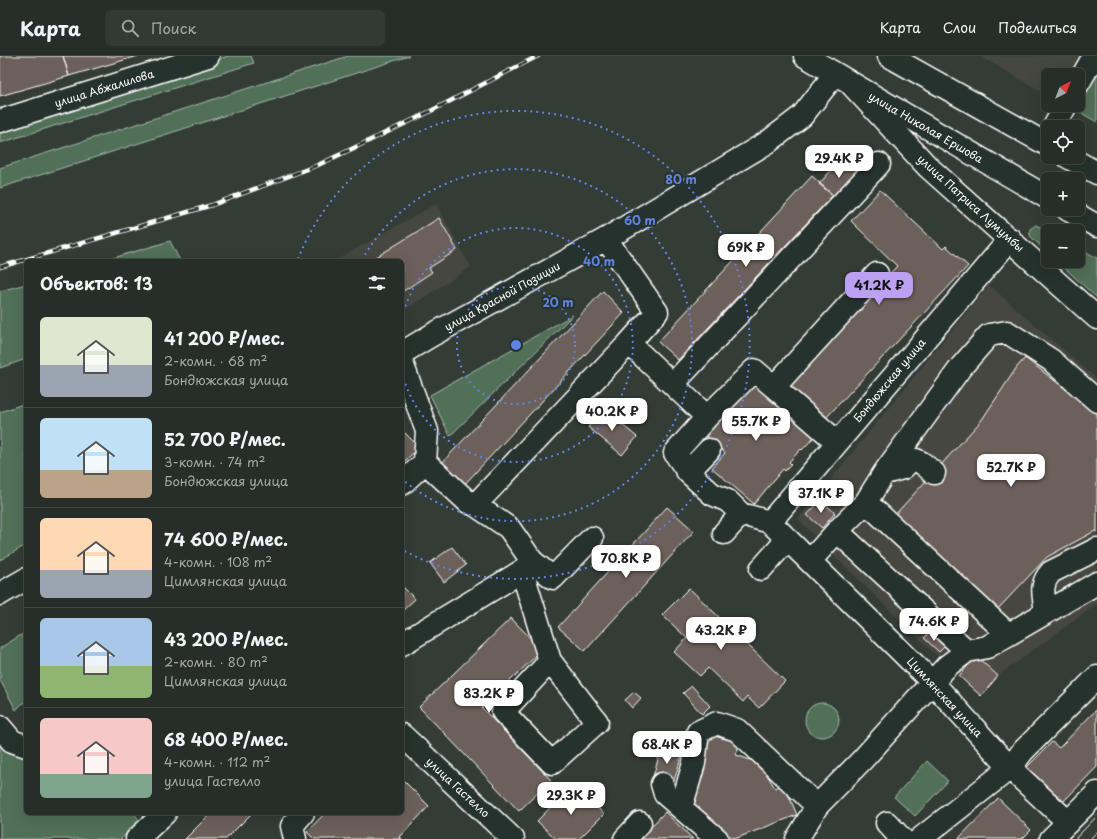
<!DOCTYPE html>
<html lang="ru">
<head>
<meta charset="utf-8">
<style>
	body { margin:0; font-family:"Playpen Sans",sans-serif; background:#333934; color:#f1f3f6; height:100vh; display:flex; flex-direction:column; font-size:15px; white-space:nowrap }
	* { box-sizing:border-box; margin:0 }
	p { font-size:13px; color:#a4a8a8 }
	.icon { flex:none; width:22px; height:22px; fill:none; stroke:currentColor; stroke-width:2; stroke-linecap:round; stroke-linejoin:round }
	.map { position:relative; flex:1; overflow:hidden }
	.sheet { position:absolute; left:24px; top:203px; width:380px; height:556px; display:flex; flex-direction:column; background:#272d28; border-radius:6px; box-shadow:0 4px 16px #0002,0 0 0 1px #434945 }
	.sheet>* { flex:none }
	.needle { width:26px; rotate:42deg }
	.buttons { position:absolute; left:1041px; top:12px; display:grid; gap:8px }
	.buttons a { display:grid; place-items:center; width:44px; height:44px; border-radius:6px; background:#272d28; box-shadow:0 4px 16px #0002,0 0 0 1px #434945; font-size:20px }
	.price { position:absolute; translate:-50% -34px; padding:0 9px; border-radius:8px; background:#fff; color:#222; font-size:13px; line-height:26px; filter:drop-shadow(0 1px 2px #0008) }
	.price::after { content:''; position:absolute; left:50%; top:24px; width:12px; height:9px; margin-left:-6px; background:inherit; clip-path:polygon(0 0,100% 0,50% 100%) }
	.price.on { background:#bca0f2; color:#111 }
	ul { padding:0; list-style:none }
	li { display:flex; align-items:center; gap:12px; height:100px; padding:0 16px }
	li+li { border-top:1px solid #434945 }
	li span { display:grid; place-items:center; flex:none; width:112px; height:80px; border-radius:6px; color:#555 }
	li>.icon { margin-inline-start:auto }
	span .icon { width:48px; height:48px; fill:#fffc; stroke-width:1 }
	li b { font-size:17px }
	h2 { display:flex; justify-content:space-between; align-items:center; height:48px; padding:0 16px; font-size:17px }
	header { display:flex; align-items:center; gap:24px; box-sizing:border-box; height:56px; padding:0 20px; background:#272d28; border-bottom:1px solid #434945 }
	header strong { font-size:19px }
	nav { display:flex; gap:22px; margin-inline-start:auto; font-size:14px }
	.search { width:280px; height:36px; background:#333934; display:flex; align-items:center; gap:10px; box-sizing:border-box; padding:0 14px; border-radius:6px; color:#a4a8a8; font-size:15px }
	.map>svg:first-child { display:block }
	.built { fill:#454741 }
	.green { fill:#517058; stroke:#a8b8ac }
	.building { fill:#6c605a; stroke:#fff }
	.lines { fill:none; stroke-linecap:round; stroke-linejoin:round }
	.minor-casing { stroke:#fff; stroke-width:25 }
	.major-casing { stroke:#fff; stroke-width:25 }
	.minor { stroke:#26332d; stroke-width:22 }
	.major { stroke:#26332d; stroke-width:22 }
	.tram { stroke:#fff; stroke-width:1 }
	.rail-casing { stroke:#fff; stroke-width:4.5 }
	.rail { stroke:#26332d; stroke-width:3; stroke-dasharray:9; stroke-linecap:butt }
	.ring { fill:none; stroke:#6183e4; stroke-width:2; stroke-dasharray:2 4 }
	.labels { text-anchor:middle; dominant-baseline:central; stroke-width:4; stroke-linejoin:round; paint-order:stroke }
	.street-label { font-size:11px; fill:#fff; stroke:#26332d }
	.centre { fill:#6183e4; stroke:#26332d; stroke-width:2 }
	.ring-label { font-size:12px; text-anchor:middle; font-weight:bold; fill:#6183e4; stroke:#26332d; stroke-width:4; stroke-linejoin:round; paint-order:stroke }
</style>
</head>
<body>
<header>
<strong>Карта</strong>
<div class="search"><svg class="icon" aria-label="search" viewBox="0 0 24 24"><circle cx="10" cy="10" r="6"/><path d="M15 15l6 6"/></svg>Поиск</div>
<nav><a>Карта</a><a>Слои</a><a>Поделиться</a></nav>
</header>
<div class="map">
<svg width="1097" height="783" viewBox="0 0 1097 783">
	<rect width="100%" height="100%" fill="#343c36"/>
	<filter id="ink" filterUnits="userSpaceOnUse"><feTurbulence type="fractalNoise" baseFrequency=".025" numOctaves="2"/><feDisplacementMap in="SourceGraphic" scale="8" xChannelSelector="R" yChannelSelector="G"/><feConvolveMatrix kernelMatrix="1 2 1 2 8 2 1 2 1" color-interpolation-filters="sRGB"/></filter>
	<g filter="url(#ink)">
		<path class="built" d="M 980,0 L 1085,0 L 1073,19 L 1048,19 L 1048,39 Z
			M 436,148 L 471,211 L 402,256 L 402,205 L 334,205 Z
			M 989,229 L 1097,323 L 1097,548 L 998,620 L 981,640 L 947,610 L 824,490 L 798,463 Z"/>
		<path class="green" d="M 228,0 L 251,0 L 254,7 L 0,87 L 0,72 Z
			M 348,0 L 409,0 L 0,132 L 0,112 Z
			M 1097,13 L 1097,66 L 1074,53 L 1076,49 L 1078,49 L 1078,46 Z
			M 1036,169 L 1048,175 L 1048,197 L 1030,180 L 1030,173 Z
			M 170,185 L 180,205 L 103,205 Z
			M 1078,191 L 1097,202 L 1097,242 L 1057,205 L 1078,205 Z
			M 26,228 L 26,303 L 0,312 L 0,235 Z
			M 573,259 L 450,380 L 430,339 Z
			M 26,347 L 26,489 L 0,504 L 0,356 Z
			M 26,576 L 26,644 L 16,654 L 0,624 L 0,592 Z
			M805 664a17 17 0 1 1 34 0a17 17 0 1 1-34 0Z
			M 0,686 L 26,701 L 26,757 L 133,757 L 140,764 L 121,783 L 0,783 Z
			M 927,705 L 948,725 L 915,760 L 894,741 Z"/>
		<path class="building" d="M 0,0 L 63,0 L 69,20 L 0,40 Z
			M 63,0 L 138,0 L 69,20 Z
			M 842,102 L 859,117 L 837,143 L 819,128 Z
			M 812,120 L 833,139 L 678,304 L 658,286 Z
			M 880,134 L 943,193 L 946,190 L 968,210 L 824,364 L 786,329 L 897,210 L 851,165 Z
			M 439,162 L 457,194 L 429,212 L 432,216 L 402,236 L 402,205 L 370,205 Z
			M 603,235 L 624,257 L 462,431 L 439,410 Z
			M 1025,302 L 1097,357 L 1097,476 L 1095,475 L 1047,501 L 995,556 L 891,463 L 981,365 L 1017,311 Z
			M 751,325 L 815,380 L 802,394 L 801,393 L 789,406 L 791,408 L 785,415 L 783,413 L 754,448 L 712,412 L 725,397 L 705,379 Z
			M 603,353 L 637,381 L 622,399 L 588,371 Z
			M 402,374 L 419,391 L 402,408 Z
			M 821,444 L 835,457 L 822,472 L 807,459 Z
			M 667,451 L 694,475 L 585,595 L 558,571 Z
			M 452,491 L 466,509 L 444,526 L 430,507 Z
			M 402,530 L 415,543 L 402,555 Z
			M 689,532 L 785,625 L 759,652 L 747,641 L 743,646 L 708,612 L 700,620 L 674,596 L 687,582 L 662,559 Z
			M 511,562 L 542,594 L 482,652 L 551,724 L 519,755 L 419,651 Z
			M 930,576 L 945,590 L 939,596 L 924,582 Z
			M 976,600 L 998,620 L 981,640 L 959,620 Z
			M 692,630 L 710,650 L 702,658 L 683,637 Z
			M 634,636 L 641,642 L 632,652 L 625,644 Z
			M 1097,653 L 1097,711 L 1059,750 L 1023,715 L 1052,686 L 1059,692 Z
			M 707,678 L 740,687 L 736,699 L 753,705 L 766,717 L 775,732 L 784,728 L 797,759 L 737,782 L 718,779 L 695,759 L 690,740 Z
			M 679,690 L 682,699 L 672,731 L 652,724 L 659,700 L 658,692 Z
			M 402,723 L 429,750 L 400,781 L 402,783 L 314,783 L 307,776 L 325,757 L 402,757 Z
			M 573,728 L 604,758 L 579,783 L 556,783 L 537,765 Z
			M 998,742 L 1031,774 L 1022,783 L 958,783 Z
			M 665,756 L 693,783 L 639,783 Z
			M 211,757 L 252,757 L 226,783 L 185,783 Z"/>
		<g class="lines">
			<defs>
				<path id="minor" d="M 1078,28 L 1094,0
					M 0,65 L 208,0
					M 1054,71 L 1066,49
					M 606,183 L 657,256 L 629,287 L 707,361 L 675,397 L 688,416 L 712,438 L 728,445 L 741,458 L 770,466 L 933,627 L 1010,712 L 1068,766
					M 402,297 L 432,279 L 606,183 L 768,86 L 802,60 L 835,18
					M 402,307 L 427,375 L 425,406 L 468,446 L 475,449 L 509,472 L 532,505 L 522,515 L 402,588
					M 673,328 L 879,108
					M 707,361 L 754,314 L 774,331
					M 837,386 L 774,331 L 877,218
					M 688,416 L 709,394
					M 885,417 L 903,412 L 909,406 L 916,404 L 922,407 L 934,417
					M 402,428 L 425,406
					M 866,446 L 1008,578
					M 475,449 L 629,287
					M 770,466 L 1010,183
					M 837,475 L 967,595
					M 724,477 L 741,458
					M 532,505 L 553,522 L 592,482
					M 810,505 L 837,475 L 866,446 L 884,417 L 961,311 L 989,279 L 1007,276 L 1051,304 L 1097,345
					M 761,513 L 787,484
					M 522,515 L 550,605 L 597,666 L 552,707 L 503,656 L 550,605
					M 0,538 L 26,523
					M 1046,556 C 1044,540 1039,529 1051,516 L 1097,493
					M 0,671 L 12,685 L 26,690
					M 402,679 L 513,783
					M 662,728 L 665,738 L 681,752
					M 887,767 L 902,783
					M 137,783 L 165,757
					M 295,783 L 292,770 L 303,757
					M 625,783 L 640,767
					M 717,783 L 681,752 L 694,707 L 698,676 L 717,667 L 737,674 L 817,750
					M 797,783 L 817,750 L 862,704 L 947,610 L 967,595 L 987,591 L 1097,527
					M 920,783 L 1010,712 L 1023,695 L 1097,621"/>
				<path id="major" d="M 805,0 L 1048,142
					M 889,0 L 1048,89
					M 850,27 L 928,111 L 1097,262
					M 1068,101 L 1097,117
					M 1067,153 L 1097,170
					M 1051,783 L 1097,737"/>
			</defs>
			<use href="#minor" class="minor-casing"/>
			<use href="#major" class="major-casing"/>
			<use href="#minor" class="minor"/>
			<use href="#major" class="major"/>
			<path class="tram" d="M 1075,783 L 1097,760
				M 1090,783 L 1097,776"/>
			<defs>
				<path id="rail" d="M 0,211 L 212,149 L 318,109 L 421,60 L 538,0"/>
			</defs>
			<use href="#rail" class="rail-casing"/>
			<use href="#rail" class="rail"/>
		</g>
	</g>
	<g class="ring">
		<circle cx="516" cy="289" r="59"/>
		<path d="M402 262A117 117 0 1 1 402 316"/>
		<path d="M362 204A176 176 0 1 1 403 424"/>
		<path d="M298 203A234 234 0 1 1 403 494"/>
	</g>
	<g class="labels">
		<g class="street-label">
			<text transform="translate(104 32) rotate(-17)">улица Абжалилова</text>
			<text transform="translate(926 71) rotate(30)">улица Николая Ершова</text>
			<text transform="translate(971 147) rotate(42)">улица Патриса Лумумбы</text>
			<text transform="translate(502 240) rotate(-29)">улица Красной Позиции</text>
			<text transform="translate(889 324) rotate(-50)">Бондюжская улица</text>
			<text transform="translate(945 641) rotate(47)">Цимлянская улица</text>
			<text transform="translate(458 731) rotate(43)">улица Гастелло</text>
		</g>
	</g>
	<circle cx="516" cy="289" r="6" class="centre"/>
	<g class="ring-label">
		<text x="681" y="128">80 m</text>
		<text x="640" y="169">60 m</text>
		<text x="599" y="210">40 m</text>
		<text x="558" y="251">20 m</text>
	</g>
</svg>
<div class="buttons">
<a><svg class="needle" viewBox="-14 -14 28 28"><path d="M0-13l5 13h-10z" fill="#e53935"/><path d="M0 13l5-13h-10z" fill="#a4a8a8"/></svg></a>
<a><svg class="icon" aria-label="locate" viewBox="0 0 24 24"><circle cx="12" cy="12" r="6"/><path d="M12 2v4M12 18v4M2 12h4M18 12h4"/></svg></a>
<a>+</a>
<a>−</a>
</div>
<b class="price" style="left:839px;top:123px">29.4K ₽</b>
<b class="price" style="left:746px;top:212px">69K ₽</b>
<b class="price on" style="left:879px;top:250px">41.2K ₽</b>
<b class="price" style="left:612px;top:376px">40.2K ₽</b>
<b class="price" style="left:756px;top:386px">55.7K ₽</b>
<b class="price" style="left:1011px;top:432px">52.7K ₽</b>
<b class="price" style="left:821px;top:458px">37.1K ₽</b>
<b class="price" style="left:626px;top:523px">70.8K ₽</b>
<b class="price" style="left:934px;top:586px">74.6K ₽</b>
<b class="price" style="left:721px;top:595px">43.2K ₽</b>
<b class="price" style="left:489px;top:658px">83.2K ₽</b>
<b class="price" style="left:667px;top:709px">68.4K ₽</b>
<b class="price" style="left:571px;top:760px">29.3K ₽</b>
<section class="sheet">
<h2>Объектов: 13<svg class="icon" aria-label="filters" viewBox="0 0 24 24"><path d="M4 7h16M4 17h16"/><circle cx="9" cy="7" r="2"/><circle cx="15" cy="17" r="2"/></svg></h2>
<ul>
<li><span style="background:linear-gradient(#dfe7d0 60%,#9aa5b1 0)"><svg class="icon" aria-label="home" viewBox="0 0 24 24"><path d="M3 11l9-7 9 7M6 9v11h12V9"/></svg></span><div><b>41 200 ₽/мес.</b><p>2-комн. · 68 m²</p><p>Бондюжская улица</p></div></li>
<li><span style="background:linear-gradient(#bfe0f5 65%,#b9a48a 0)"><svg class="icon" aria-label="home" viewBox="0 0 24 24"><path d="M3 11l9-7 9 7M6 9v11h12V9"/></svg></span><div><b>52 700 ₽/мес.</b><p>3-комн. · 74 m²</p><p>Бондюжская улица</p></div></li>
<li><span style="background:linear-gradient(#ffd9b3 65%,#9aa5b1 0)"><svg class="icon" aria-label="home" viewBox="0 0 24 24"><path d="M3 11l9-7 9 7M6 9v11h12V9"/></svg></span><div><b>74 600 ₽/мес.</b><p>4-комн. · 108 m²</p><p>Цимлянская улица</p></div></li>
<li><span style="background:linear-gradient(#a9c7e8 60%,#8fb573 0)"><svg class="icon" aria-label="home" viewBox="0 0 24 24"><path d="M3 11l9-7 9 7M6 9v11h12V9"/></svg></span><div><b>43 200 ₽/мес.</b><p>2-комн. · 80 m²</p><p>Цимлянская улица</p></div></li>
<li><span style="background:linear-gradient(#f6c9c9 70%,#7fa58c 0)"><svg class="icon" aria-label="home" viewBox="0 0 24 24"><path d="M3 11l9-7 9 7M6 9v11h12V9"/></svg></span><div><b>68 400 ₽/мес.</b><p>4-комн. · 112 m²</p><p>улица Гастелло</p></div></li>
</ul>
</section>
</div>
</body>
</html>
